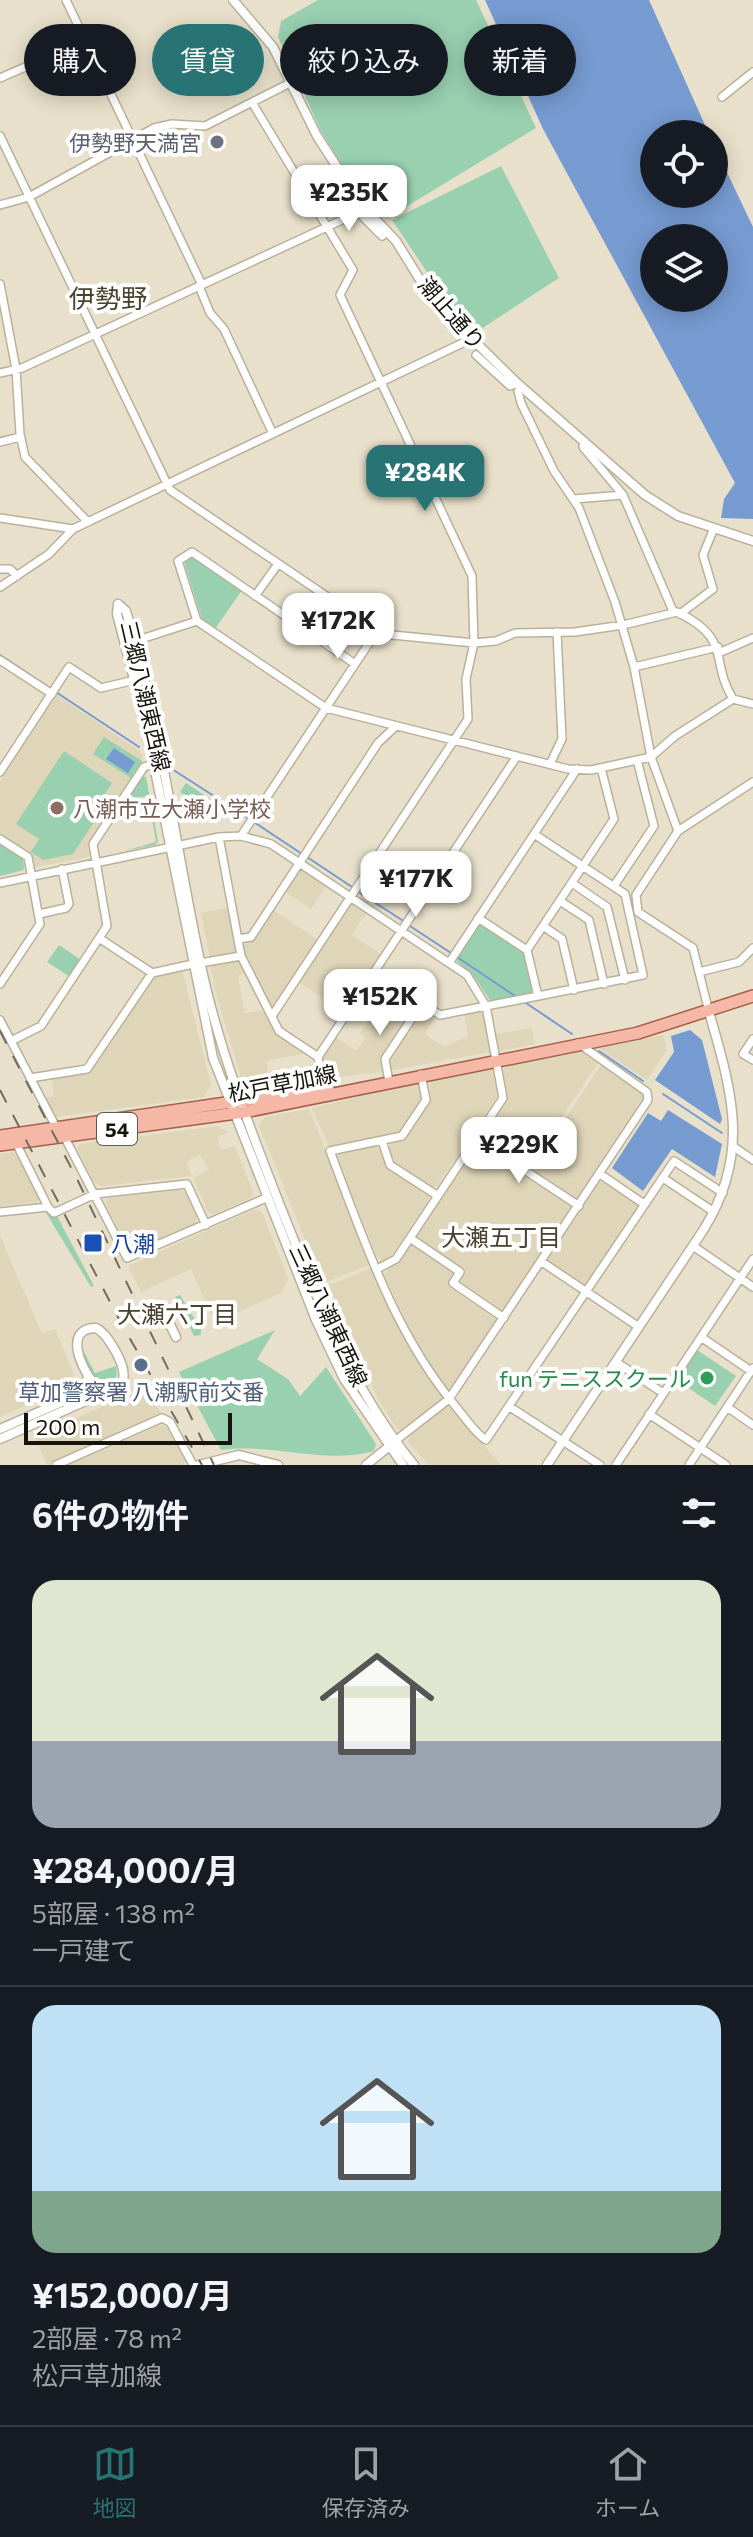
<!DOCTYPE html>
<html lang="ja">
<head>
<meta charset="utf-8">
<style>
	body { margin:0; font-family:Commissioner,"Noto Sans JP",sans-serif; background:#20242c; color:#f1f3f6; height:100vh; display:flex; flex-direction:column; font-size:30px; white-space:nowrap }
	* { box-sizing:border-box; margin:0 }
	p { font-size:26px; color:#9ea1a6 }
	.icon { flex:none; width:44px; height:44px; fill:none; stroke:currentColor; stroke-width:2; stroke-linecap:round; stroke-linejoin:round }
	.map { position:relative; height:1465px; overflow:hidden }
	.panel { display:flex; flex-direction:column; background:#171b24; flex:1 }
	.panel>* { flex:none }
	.top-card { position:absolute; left:24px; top:24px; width:706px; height:72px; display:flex; gap:16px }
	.buttons { position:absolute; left:640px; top:120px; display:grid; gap:16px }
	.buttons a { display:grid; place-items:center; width:88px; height:88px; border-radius:50%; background:#171b24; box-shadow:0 4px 20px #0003; font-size:40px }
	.scale { position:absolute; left:24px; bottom:20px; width:208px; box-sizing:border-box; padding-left:8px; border:4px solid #16140c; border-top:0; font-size:22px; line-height:28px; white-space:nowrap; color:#16140c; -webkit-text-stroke:6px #fff; paint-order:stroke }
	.price { position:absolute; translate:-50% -68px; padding:0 18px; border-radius:16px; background:#fff; color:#222; font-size:26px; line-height:52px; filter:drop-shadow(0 2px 4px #0008) }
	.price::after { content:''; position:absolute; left:50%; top:48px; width:24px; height:18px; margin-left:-12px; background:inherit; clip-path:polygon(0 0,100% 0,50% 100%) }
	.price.active { background:#287373; color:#fff }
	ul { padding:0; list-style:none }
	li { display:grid; align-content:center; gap:16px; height:424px; padding:0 32px }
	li+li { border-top:2px solid #363941 }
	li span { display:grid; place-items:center; height:248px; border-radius:24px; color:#555 }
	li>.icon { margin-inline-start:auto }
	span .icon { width:144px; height:144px; fill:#fffc; stroke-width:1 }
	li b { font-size:34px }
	h2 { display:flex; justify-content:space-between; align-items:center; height:96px; padding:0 32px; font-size:34px }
	.chip { padding:0 28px; border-radius:36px; background:#171b24; box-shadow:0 4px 20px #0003; font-size:28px; line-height:72px }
	.chip.active { background:#287373; color:#fff }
	.tab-bar { display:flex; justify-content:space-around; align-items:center; height:112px; border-top:2px solid #363941; background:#171b24; font-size:22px; color:#9ea1a6 }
	.tab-bar a { display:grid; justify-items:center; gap:4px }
	.tab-bar .active { color:#287373 }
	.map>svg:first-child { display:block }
	.built { fill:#dfd5b8 }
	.green { fill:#98d0b0 }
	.water { fill:#769bd1; fill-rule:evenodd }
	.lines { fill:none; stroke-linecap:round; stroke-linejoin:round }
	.stream { stroke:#769bd1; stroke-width:2 }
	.minor-casing { stroke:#b8b19c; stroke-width:10 }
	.tertiary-casing { stroke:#b8b19c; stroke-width:11 }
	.primary-casing { stroke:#a45f4a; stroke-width:14 }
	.minor { stroke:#fff; stroke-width:7 }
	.tertiary { stroke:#fff; stroke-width:8 }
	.primary { stroke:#f6b8a6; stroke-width:11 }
	.rail { stroke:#716c5e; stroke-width:2; stroke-dasharray:14 14; stroke-linecap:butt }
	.worship-dot { fill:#6b7280; stroke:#fff; stroke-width:3 }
	.education-dot { fill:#8d6e63; stroke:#fff; stroke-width:3 }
	.transit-dot { fill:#1a4fb4; stroke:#fff; stroke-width:3 }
	.service-dot { fill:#5c6f8a; stroke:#fff; stroke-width:3 }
	.leisure-dot { fill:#2e9e5b; stroke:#fff; stroke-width:3 }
	.labels { text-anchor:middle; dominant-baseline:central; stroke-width:8; stroke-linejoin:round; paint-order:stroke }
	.shield { fill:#fff; stroke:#5c5a55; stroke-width:2 }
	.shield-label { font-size:20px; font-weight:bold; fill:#16140c }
	.worship-label { font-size:22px; fill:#5b616d; stroke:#fff; text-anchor:end }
	.street-label { font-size:22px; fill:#16140c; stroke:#fff }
	.education-label { font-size:22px; fill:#785e54; stroke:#fff; text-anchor:start }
	.transit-label { font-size:22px; fill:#164399; stroke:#fff; text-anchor:start }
	.leisure-label { font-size:22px; fill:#27864d; stroke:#fff; text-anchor:end }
	.service-label { font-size:22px; fill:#4e5e75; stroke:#fff }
	.neighbourhood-label { font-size:24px; fill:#48422f; stroke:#fff }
	.quarter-label { font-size:26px; fill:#48422f; stroke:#fff }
</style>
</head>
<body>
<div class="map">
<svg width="753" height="1465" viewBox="0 0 753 1465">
	<rect width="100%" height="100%" fill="#e8e0ca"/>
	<path class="built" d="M 57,695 L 141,752 L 143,762 L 88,845 L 89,857 L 35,867 L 31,855 L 0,835 L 0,781 Z
		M 300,867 L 327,885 L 311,909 L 284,891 Z
		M 351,901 L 367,912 L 352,935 L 382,955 L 344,1012 L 298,982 Z
		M 229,907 L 238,953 L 210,959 L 201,913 Z
		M 272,909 L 318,940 L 274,1007 L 270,1006 L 244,955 L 242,942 L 252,939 Z
		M 240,959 L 246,973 L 238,975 L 245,1013 L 265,1010 L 276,1033 L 307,1053 L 266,1061 L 271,1087 L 254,1089 L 243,1084 L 217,997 L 210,964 Z
		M 182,970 L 211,1085 L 204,1097 L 54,1117 L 44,1098 L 54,1096 L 52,1077 L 89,1072 L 153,975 Z
		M 383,999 L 410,1017 L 382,1072 L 326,1078 L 322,1056 L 335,1037 L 356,1051 L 365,1038 L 360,1033 Z
		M 423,1007 L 436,1017 L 425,1034 L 444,1047 L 468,1036 L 464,1014 L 482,1011 L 490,1052 L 393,1070 L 390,1068 L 388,1060 Z
		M 532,1028 L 535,1044 L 499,1051 L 496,1034 Z
		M 663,1035 L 667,1050 L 647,1080 L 599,1048 Z
		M 580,1051 L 598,1063 L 528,1168 L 481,1137 L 508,1097 L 503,1070 L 506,1065 Z
		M 601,1065 L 647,1096 L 577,1201 L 531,1170 Z
		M 489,1069 L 494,1072 L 497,1097 L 437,1186 L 432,1187 L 395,1162 L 388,1148 L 391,1143 L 404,1141 L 430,1101 L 430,1080 Z
		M 415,1083 L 420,1086 L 420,1102 L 401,1131 L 329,1147 L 312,1108 Z
		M 309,1109 L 371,1264 L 323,1283 L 259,1126 L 265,1117 Z
		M 218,1126 L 228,1132 L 217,1137 L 221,1150 L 235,1146 L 253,1192 L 251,1198 L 214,1214 L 208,1212 L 193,1178 L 209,1170 L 200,1155 L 186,1162 L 192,1176 L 101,1186 L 95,1183 L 77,1149 L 80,1144 Z
		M 477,1144 L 573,1208 L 503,1314 L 456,1283 L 463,1271 L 415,1238 Z
		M 375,1146 L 380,1149 L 387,1167 L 428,1195 L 429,1200 L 392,1255 L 383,1260 L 378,1259 L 337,1158 L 339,1153 Z
		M 12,1152 L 18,1156 L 40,1195 L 38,1202 L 0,1206 L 0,1154 Z
		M 601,1179 L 640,1205 L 585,1287 L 547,1261 Z
		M 181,1190 L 186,1193 L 197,1217 L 195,1224 L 135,1250 L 128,1247 L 105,1203 L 108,1198 Z
		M 255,1209 L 262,1212 L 288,1279 L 281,1293 L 223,1319 L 211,1314 L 191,1269 L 141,1292 L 128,1266 Z
		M 0,1236 L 42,1334 L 55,1329 L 74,1374 L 70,1386 L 0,1417 Z
		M 411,1243 L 456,1273 L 449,1285 L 499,1318 L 452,1389 L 447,1390 L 420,1349 L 384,1275 Z
		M 372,1268 L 399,1329 L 441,1396 L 441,1402 L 403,1430 L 398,1430 L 378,1399 L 324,1287 Z
		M 146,1387 L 161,1414 L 47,1465 L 35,1436 Z
		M 446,1407 L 452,1408 L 501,1465 L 429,1465 L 408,1442 L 409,1437 Z
		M 160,1425 L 166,1426 L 185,1460 L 183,1465 L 69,1465 Z"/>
	<path class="green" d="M 318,0 L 476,0 L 536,128 L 404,208 L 361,197 L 321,131 L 278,37 L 281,21 Z
		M 501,166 L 559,278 L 478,331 L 445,299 L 392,220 Z
		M 193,556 L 242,590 L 215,629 L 202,619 L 184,562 Z
		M 104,737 L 142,761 L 131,778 L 93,754 Z
		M 64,751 L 112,783 L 99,803 L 104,807 L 73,854 L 43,860 L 31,852 L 39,839 L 16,824 Z
		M 142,776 L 146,777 L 158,841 L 155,845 L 124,851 L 156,842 L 148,796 L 126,800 Z
		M 186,783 L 204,795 L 188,809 L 183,806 L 186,796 L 180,792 Z
		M 0,843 L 23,858 L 24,870 L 0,876 Z
		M 481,923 L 523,951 L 533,995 L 492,1003 L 473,975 L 456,960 Z
		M 59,945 L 81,960 L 70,977 L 47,962 Z
		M 45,1211 L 57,1216 L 94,1286 L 91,1287 Z
		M 180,1295 L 201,1330 L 201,1335 L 194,1336 L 175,1297 Z
		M 275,1330 L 257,1359 L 288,1379 L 300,1396 L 326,1367 L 376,1444 L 374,1451 C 322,1465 275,1443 221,1450 L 179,1372 Z
		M 80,1344 L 95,1373 L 116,1366 L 117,1375 L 112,1383 L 100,1384 L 93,1379 Z
		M 697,1350 L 736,1376 L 715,1406 L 677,1380 Z"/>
	<path class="water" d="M 485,0 L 649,0 L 709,134 L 654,134 L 654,194 L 714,194 L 714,145 L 753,227 L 753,519 L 721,518 L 724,499 L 735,483 L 543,129 ZM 714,238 L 714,298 L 654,298 L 654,238 Z
		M 114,748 L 135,762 L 128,773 L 106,759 Z
		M 690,1030 L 702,1040 L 722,1119 L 720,1124 L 655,1080 L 674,1052 L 671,1036 Z
		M 668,1110 L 722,1144 L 715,1177 L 672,1149 L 643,1191 L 612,1168 L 648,1113 L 661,1121 Z"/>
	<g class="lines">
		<path class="stream" d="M 0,655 L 139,747
			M 172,769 L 248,818
			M 254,822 L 302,854
			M 307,857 L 352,887
			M 357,891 L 405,922
			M 410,926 L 451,953
			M 457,957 L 518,998
			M 523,1001 L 572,1034
			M 599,1051 L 643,1081
			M 663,1094 L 722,1133"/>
		<defs>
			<path id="minor" d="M 66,0 L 202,285
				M 0,78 L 85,41
				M 722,97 L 753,72
				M 253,104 L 353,270 L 340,295 L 472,576 L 474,643 L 466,679 L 468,719 L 272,1016
				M 0,136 L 170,490 L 382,634 L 474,643 L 496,641 L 515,633 L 575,632 L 623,625 L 677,612 C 733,639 709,660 733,699
				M 0,205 L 29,197 L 154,128 L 172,124 L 205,126 L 290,83
				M 0,284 L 16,369 L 20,434 L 25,457 L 88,522
				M 199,286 L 210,313 L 224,329 L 273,434
				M 476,355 L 510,386 L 517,383
				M 0,373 L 22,368 L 355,214 L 361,215 L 382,236 L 387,232
				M 522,387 L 518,391 L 521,403 L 554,471 L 579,508 L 615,602 L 634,667 L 651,757 L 678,831
				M 584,441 L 583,447 L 623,495 L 673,611
				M 0,442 L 20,437
				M 574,499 L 623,495
				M 0,518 L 73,529
				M 0,569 L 10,569 L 17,576
				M 0,587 L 49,554 L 73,529 L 471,339
				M 255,596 L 278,564
				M 680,614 L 713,589 L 703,555 L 714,528
				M 197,621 L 178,561 L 192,552 L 355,664
				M 135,641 L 197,621 L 326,708 L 568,769 L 591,770 L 651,757 L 675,736 L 733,699 L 753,704
				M 721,652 L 753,638
				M 0,660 L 52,694
				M 634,667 L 718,647
				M 550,764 L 562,739 L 557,632
				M 0,772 L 69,667 L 101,688 L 135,680
				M 241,836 L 377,631
				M 219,837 L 241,956 L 279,1031 L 318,1057
				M 0,839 L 28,857 L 40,924 L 0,984
				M 0,883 L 219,837 L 241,836 L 271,844 L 467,975 L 486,1006 L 503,1098 L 396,1259 L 377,1269
				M 572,883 L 607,907 L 625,980
				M 614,886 L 654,826 L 637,760
				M 560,901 L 589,920 L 604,984
				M 39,914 L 66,908 L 69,904 L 62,869
				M 478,918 L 527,950 L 538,996 L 643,975 L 625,894 L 534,834
				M 543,926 L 562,939 L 574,990
				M 99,938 L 152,973
				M 238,939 L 251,937 L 378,743 L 396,726
				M 527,950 L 614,819 L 601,768
				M 451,960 L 577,769
				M 200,963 L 241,956
				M 374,972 L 440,1015 L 538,996
				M 699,972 L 693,948 L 638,912 L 636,895 L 678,831 L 753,782
				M 709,1012 L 699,972 L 739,962 L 753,948
				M 0,1020 L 56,1127
				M 753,1039 L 743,1054 L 753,1060
				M 11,1041 L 41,1026 L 107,926 L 93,844 L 144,767 L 153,764
				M 421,1074 L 426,1100 L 402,1136 L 330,1151 C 364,1240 395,1335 457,1408 C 466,1419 475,1433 486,1440 L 674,1161 L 723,1193
				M 30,1078 L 87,1069 L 152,973 L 193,964
				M 389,1082 L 385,1059 L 422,1003
				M 324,1088 L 318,1057 L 517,756
				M 64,1136 L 127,1258 L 266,1198
				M 476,1138 L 579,1206
				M 382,1141 L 390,1165 L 438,1196
				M 734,1147 L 753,1160
				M 600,1174 L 644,1204
				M 663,1178 L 714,1212
				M 48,1207 L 54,1213 L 95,1194 L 187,1184 L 206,1225
				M 0,1212 L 48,1207 L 15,1141
				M 410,1238 L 460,1272 L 453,1283 L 504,1318
				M 693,1246 L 753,1287
				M 542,1262 L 639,1327
				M 701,1337 L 751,1371
				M 616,1362 L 663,1393
				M 510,1407 L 600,1465
				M 727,1407 L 753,1425
				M 649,1414 L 726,1465
				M 395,1441 L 449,1399 L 648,1100 L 647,1092 L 578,1043
				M 56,1465 L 162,1418 L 170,1422 L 193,1465
				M 616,1465 L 753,1259
				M 689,1465 L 753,1368"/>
			<path id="tertiary" d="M 233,0 L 273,47 L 317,136 L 361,204 L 396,241 L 427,291 L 449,316 L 517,383 L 645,495 L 678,516 L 753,541
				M 118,604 L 126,611 C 161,726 175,844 200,961 C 218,1047 249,1126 281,1208 C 317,1298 352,1389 414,1465
				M 118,604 L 117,614 L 145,721 L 213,1058 L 316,1320 L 344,1379 L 403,1465
				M 163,1310 L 176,1337
				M 0,1429 L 82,1393 L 88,1377
				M 0,1439 L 108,1391 C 113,1388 121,1386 123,1379 C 127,1366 107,1333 96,1328 C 61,1328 83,1373 97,1387 L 116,1387
				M 199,1465 L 239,1455 L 278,1465
				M 366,1465 L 392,1444
				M 547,1465 L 704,1229 C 751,1153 732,1092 709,1012"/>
			<path id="primary" d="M 0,1136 L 328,1088
				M 0,1145 L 244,1112 L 638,1033 L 753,996"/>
		</defs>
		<use href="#minor" class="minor-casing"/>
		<use href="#tertiary" class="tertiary-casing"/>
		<use href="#primary" class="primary-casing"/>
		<use href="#minor" class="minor"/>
		<use href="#tertiary" class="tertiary"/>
		<use href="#primary" class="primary"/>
		<path class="rail" d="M 0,1031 L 78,1181 L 214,1465
			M 0,1090 L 121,1323 L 202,1465"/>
	</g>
	<circle class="worship-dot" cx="217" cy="142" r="8"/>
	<circle class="education-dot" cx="57" cy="808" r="8"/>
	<rect class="transit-dot" x="83" y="1233" width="20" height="20" rx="4"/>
	<circle class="service-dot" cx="141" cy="1365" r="8"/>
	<circle class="leisure-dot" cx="707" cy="1378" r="8"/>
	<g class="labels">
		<rect class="shield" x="97" y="1113" width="40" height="32" rx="6"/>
		<g class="shield-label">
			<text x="117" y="1129">54</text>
		</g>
		<g class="worship-label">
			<text x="201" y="142">伊勢野天満宮</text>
		</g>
		<g class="street-label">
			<text transform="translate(452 313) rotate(49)">潮止通り</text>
			<text transform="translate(146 696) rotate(77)">三郷八潮東西線</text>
			<text transform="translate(282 1083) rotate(-11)">松戸草加線</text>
			<text transform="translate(329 1315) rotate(65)">三郷八潮東西線</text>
		</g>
		<g class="education-label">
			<text x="73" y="808">八潮市立大瀬小学校</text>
		</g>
		<g class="transit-label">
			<text x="111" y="1243">八潮</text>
		</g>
		<g class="leisure-label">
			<text x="691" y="1378">fun テニススクール</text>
		</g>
		<g class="service-label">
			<text x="141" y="1391">草加警察署 八潮駅前交番</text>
		</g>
		<g class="neighbourhood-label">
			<text x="501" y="1236">大瀬五丁目</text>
			<text x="177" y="1313">大瀬六丁目</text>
		</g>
		<g class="quarter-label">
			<text x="108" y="297">伊勢野</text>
		</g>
	</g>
</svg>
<div class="buttons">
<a><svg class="icon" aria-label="locate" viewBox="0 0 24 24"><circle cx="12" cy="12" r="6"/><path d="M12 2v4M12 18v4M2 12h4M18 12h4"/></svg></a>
<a><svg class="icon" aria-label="layers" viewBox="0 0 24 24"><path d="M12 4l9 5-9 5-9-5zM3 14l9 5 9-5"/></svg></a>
</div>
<div class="scale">200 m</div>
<b class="price" style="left:349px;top:233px">¥235K</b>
<b class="price active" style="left:425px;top:513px">¥284K</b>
<b class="price" style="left:338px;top:661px">¥172K</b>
<b class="price" style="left:416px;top:919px">¥177K</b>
<b class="price" style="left:380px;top:1037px">¥152K</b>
<b class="price" style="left:519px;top:1185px">¥229K</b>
<div class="top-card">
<a class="chip">購入</a>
<a class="chip active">賃貸</a>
<a class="chip">絞り込み</a>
<a class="chip">新着</a>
</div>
</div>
<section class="panel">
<h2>6件の物件<svg class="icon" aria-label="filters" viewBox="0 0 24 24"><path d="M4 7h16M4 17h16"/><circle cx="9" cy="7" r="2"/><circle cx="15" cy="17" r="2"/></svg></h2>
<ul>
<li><span style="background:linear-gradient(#dfe7d0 65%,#9aa5b1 0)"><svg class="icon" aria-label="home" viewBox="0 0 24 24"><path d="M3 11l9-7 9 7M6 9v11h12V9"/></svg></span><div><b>¥284,000/月</b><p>5部屋 · 138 m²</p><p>一戸建て</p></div></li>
<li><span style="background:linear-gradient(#bfe0f5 75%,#7fa58c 0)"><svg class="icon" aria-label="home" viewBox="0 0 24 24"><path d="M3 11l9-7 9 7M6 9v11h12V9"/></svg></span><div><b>¥152,000/月</b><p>2部屋 · 78 m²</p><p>松戸草加線</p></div></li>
</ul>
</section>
<nav class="tab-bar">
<a class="active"><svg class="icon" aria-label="map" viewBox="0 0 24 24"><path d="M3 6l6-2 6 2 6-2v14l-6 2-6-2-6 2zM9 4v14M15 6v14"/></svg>地図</a>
<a><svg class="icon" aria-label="saved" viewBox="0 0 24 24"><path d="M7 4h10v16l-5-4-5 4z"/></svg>保存済み</a>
<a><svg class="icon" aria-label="home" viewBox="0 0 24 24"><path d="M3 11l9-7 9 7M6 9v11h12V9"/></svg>ホーム</a>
</nav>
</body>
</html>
